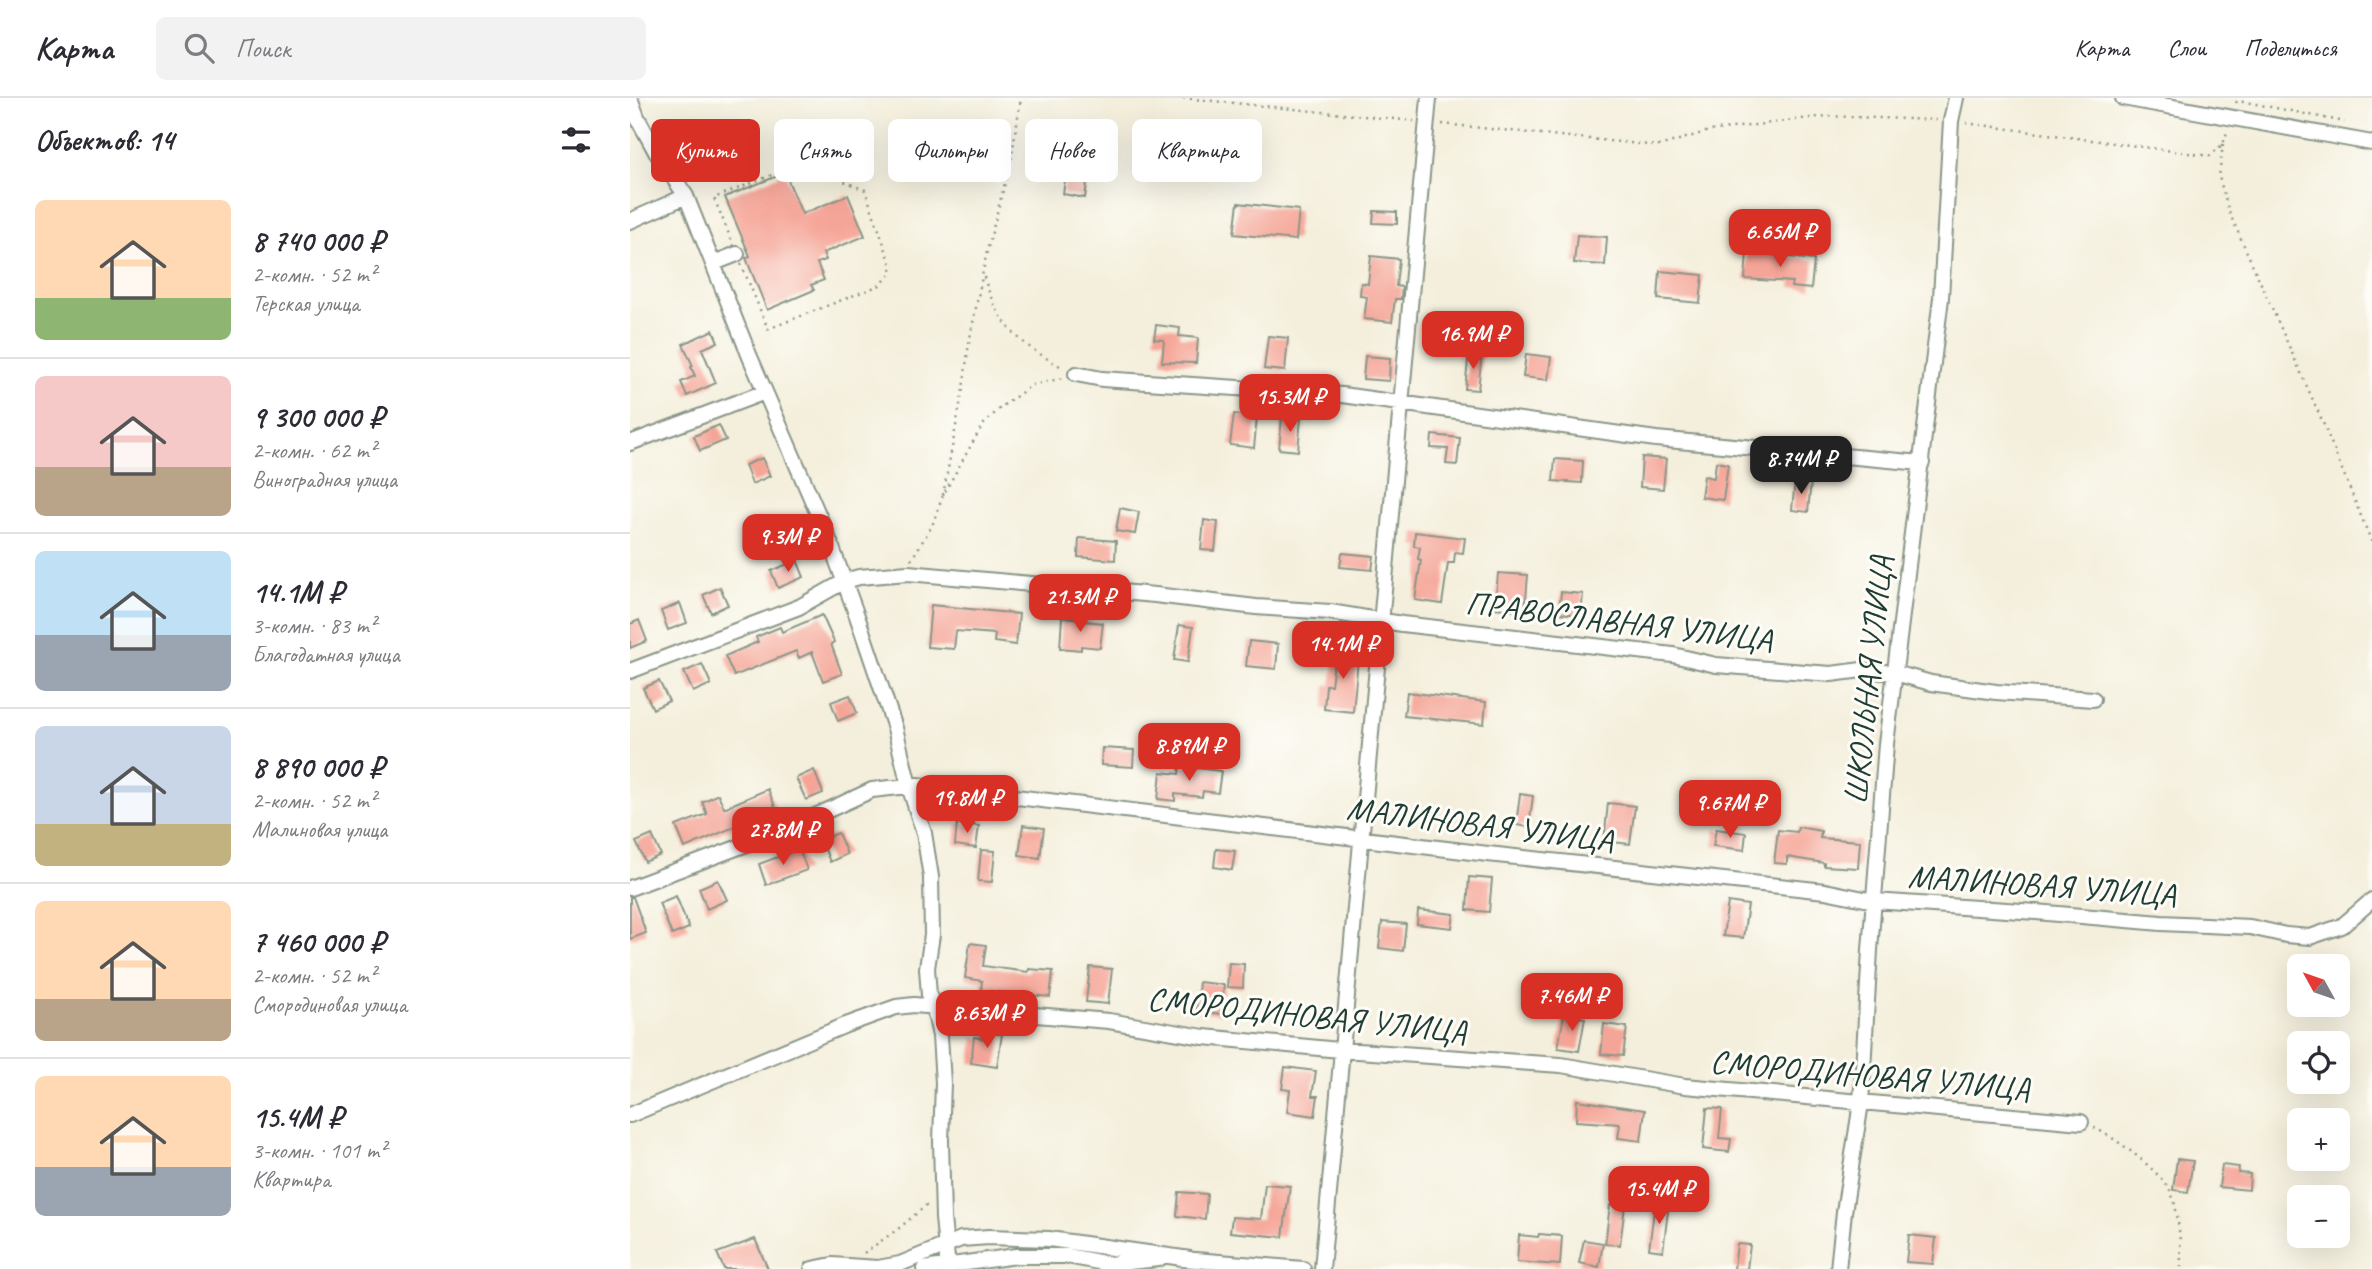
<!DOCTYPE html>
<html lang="ru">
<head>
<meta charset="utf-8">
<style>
	body { margin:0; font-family:Caveat,sans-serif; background:#f2f2f3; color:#2b2b33; height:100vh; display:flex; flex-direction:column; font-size:26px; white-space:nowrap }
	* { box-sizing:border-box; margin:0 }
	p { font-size:23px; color:#7c7c81 }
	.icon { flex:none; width:38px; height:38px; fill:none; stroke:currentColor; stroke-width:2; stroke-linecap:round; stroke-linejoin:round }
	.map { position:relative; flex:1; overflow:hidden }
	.panel { display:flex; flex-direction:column; background:#fff; width:630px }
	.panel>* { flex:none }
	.guide { position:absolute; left:21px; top:21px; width:665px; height:63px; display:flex; gap:14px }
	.needle { width:46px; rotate:310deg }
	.controls { position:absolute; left:1657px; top:856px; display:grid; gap:14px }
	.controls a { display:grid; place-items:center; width:63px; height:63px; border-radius:10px; background:#fff; box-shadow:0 7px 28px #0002; font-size:35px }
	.price { position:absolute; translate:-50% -60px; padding:0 16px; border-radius:14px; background:#d93025; color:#fff; font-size:23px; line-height:46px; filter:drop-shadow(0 2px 4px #0008) }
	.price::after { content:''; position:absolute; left:50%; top:42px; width:21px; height:16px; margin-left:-10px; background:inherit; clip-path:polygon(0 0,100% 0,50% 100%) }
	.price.active { background:#222; color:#fff }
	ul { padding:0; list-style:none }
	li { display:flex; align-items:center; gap:21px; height:175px; padding:0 35px }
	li+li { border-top:2px solid #e1e1e2 }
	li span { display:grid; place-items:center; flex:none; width:196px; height:140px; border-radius:10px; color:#555 }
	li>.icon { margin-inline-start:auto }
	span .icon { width:84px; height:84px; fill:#fffc; stroke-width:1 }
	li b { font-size:30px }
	h2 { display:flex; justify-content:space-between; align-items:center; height:84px; padding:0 35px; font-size:30px }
	.pill { padding:0 24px; border-radius:10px; background:#fff; box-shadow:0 7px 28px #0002; font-size:24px; line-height:63px }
	.pill.active { background:#d93025; color:#fff }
	header { display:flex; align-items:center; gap:42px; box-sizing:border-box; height:98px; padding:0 35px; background:#fff; border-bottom:2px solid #e1e1e2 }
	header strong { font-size:33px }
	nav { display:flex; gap:38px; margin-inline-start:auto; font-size:24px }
	.search { width:490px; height:63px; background:#f2f2f3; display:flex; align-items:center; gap:18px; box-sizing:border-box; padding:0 24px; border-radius:10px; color:#7c7c81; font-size:26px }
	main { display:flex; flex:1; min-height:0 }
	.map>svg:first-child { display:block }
	.building { fill:#f5a597 }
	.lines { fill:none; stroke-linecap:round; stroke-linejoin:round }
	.minor-casing { stroke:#8a9688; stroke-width:18 }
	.path { stroke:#8a9688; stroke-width:2.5; stroke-dasharray:2 5; stroke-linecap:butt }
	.minor { stroke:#fff; stroke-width:14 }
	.labels { text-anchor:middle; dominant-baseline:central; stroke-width:6; stroke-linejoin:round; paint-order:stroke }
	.street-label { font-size:33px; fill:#1f3d34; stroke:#fdfcf7 }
</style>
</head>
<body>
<header>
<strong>Карта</strong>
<div class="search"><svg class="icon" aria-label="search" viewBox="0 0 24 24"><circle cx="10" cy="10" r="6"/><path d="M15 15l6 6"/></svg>Поиск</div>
<nav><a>Карта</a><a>Слои</a><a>Поделиться</a></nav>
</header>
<main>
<section class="panel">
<h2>Объектов: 14<svg class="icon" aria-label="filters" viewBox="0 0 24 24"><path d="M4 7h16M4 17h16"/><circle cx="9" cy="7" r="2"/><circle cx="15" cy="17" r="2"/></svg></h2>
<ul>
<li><span style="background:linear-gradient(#ffd9b3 70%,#8fb573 0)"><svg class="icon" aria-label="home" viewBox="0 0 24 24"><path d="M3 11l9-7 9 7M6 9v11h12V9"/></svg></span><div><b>8 740 000 ₽</b><p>2-комн. · 52 m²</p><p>Терская улица</p></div></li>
<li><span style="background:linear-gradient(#f6c9c9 65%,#b9a48a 0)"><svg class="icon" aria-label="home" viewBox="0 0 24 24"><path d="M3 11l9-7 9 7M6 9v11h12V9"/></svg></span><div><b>9 300 000 ₽</b><p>2-комн. · 62 m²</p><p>Виноградная улица</p></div></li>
<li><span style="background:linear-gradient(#bfe0f5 60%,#9aa5b1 0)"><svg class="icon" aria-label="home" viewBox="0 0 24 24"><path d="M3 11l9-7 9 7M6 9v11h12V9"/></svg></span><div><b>14.1M ₽</b><p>3-комн. · 83 m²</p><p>Благодатная улица</p></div></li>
<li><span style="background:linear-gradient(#c9d6e8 70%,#c2b280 0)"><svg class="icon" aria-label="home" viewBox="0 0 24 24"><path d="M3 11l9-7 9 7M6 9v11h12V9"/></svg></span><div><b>8 890 000 ₽</b><p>2-комн. · 52 m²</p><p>Малиновая улица</p></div></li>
<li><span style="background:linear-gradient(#ffd9b3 70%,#b9a48a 0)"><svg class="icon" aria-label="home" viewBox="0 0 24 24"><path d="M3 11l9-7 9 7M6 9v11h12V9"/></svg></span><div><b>7 460 000 ₽</b><p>2-комн. · 52 m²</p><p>Смородиновая улица</p></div></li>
<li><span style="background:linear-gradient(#ffd9b3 65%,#9aa5b1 0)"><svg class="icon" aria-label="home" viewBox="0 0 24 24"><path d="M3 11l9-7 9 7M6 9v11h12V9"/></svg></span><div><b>15.4M ₽</b><p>3-комн. · 101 m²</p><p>Квартира</p></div></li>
</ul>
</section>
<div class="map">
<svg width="1742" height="1171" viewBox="0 0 1742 1171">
	<rect width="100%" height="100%" fill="#fdfcf7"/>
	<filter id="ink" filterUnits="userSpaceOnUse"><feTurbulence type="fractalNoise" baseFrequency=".0143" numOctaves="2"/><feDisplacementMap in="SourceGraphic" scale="14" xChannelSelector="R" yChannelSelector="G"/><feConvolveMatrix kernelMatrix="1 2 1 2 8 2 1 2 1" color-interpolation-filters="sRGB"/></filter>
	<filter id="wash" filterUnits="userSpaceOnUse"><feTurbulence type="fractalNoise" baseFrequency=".00686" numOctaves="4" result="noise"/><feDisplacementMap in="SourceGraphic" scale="28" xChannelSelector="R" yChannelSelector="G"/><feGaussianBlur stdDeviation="1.57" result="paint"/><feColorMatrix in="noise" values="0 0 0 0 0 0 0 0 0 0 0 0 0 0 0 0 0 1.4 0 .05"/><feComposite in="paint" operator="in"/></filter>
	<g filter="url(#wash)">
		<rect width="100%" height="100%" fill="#f4efdc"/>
		<g id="blocks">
			<path class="building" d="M 436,74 L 458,77 L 455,100 L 433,96 Z
				M 155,75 L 172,116 L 218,97 L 235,138 L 193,155 L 196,162 L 187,165 L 194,182 L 181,187 L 184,192 L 137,212 L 116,160 L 120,158 L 95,99 Z
				M 608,105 L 669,112 L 666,142 L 604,136 Z
				M 744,113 L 767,114 L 767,126 L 743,125 Z
				M 947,137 L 977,139 L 975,167 L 944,165 Z
				M 1117,154 L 1184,162 L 1181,191 L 1161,189 L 1162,184 L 1115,181 Z
				M 741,158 L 769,161 L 766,188 L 772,189 L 771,201 L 765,201 L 762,224 L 734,221 L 737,199 L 730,198 L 731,185 L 738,186 Z
				M 1030,173 L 1073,177 L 1070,205 L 1028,201 Z
				M 526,227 L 550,230 L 549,238 L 568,240 L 566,265 L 532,264 L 534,242 L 524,241 Z
				M 83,232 L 88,244 L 72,251 L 86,285 L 57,298 L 51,284 L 65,278 L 61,269 L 63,268 L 53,246 Z
				M 638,238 L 658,240 L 655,273 L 634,271 Z
				M 839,253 L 852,255 L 848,292 L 835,291 Z
				M 896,256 L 921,259 L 918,282 L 893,279 Z
				M 735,258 L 760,260 L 759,283 L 733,281 Z
				M 604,316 L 627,319 L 624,350 L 600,347 Z
				M 652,319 L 671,320 L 668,353 L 649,351 Z
				M 89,327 L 96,342 L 70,353 L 64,338 Z
				M 802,337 L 830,340 L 827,367 L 816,366 L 818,351 L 801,350 Z
				M 1012,359 L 1036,361 L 1033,391 L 1010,389 Z
				M 132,360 L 140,378 L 122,386 L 115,367 Z
				M 925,361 L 953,363 L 952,385 L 923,383 Z
				M 1086,364 L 1098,366 L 1093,402 L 1071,399 L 1074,378 L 1084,380 Z
				M 1165,381 L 1181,383 L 1178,414 L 1162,412 Z
				M 490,410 L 509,414 L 505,436 L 486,433 Z
				M 574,422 L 588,424 L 585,453 L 571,452 Z
				M 154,424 L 161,442 L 142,448 L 136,431 Z
				M 785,434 L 835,440 L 833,455 L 825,454 L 824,465 L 818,465 L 812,506 L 785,502 L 791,462 L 788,461 L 790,449 L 784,448 Z
				M 449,440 L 486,443 L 485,462 L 448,459 Z
				M 712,455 L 744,458 L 742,472 L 710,469 Z
				M 167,462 L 174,479 L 148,490 L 141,473 Z
				M 868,475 L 898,477 L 895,513 L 865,510 Z
				M 90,489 L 98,507 L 81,515 L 73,497 Z
				M 931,494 L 953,496 L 951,517 L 929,515 Z
				M 50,505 L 57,525 L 38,532 L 31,513 Z
				M 301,507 L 389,516 L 386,547 L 364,544 L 365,536 L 326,533 L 324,551 L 297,549 Z
				M 192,517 L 204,544 L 201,546 L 212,576 L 193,583 L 182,554 L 169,560 L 166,553 L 104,578 L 95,558 L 128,544 L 126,539 L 150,529 L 152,534 Z
				M 432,519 L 453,521 L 453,523 L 473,525 L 470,550 L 451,548 L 451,552 L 430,550 Z
				M 9,522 L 17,543 L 0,550 L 0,526 Z
				M 549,527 L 563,529 L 558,564 L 544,562 Z
				M 619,543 L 648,546 L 646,571 L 616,568 Z
				M 706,549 L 729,551 L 723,614 L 694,611 L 696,587 L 701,587 Z
				M 72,566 L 81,586 L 63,594 L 54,574 Z
				M 29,583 L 39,603 L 23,611 L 13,590 Z
				M 777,594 L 856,604 L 854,626 L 774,618 Z
				M 220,597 L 227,615 L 208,623 L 201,604 Z
				M 472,650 L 504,652 L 503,669 L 471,667 Z
				M 550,668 L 591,673 L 588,695 L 573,693 L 572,699 L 545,696 L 545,703 L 528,701 L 531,674 L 549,676 Z
				M 184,672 L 193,695 L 176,702 L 166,680 Z
				M 138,691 L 146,711 L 55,750 L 46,728 L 77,716 L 72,704 L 88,696 L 94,710 Z
				M 890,696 L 903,698 L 899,729 L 886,727 Z
				M 978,705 L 1005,708 L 1000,746 L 974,743 Z
				M 327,725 L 349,728 L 346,750 L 325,747 Z
				M 393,727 L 414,730 L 410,760 L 389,757 Z
				M 1168,729 L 1191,733 L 1190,740 L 1230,743 L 1228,770 L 1194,768 L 1194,765 L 1157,759 L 1157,766 L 1144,765 L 1148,732 L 1167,734 Z
				M 1086,731 L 1116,735 L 1114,752 L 1083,748 Z
				M 208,735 L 217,756 L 200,764 L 191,742 Z
				M 22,737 L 31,757 L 15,764 L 6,744 Z
				M 169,751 L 177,772 L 136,787 L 129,766 Z
				M 586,751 L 605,753 L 602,772 L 584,769 Z
				M 351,752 L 365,753 L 362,784 L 348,783 Z
				M 839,779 L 862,781 L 859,814 L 837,812 Z
				M 88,782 L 97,802 L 77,811 L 69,790 Z
				M 46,798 L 59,830 L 42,837 L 29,805 Z
				M 0,799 L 3,799 L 16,835 L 0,841 Z
				M 1098,804 L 1118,807 L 1113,840 L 1093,838 Z
				M 788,812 L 824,816 L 822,830 L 787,826 Z
				M 752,824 L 776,826 L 773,853 L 749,850 Z
				M 340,845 L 356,847 L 353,868 L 398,874 L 399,871 L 423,873 L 420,899 L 351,892 L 352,883 L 335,880 Z
				M 599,865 L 614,866 L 613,890 L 597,889 Z
				M 460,869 L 482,871 L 478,906 L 456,904 Z
				M 569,884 L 594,887 L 591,916 L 566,913 Z
				M 934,917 L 955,920 L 949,953 L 928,950 Z
				M 974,926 L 997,929 L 993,958 L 971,956 Z
				M 355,934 L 372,936 L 367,969 L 341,965 L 344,939 L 354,941 Z
				M 655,969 L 686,973 L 682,998 L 688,998 L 685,1018 L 657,1014 L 660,992 L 652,991 Z
				M 947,1002 L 1015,1012 L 1011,1043 L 988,1040 L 990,1026 L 946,1023 Z
				M 1077,1010 L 1092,1011 L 1089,1040 L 1101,1041 L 1099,1054 L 1073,1051 Z
				M 1547,1061 L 1563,1063 L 1558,1094 L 1543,1092 Z
				M 1592,1067 L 1609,1069 L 1608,1075 L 1620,1076 L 1619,1092 L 1589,1089 Z
				M 635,1086 L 660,1088 L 653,1139 L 600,1134 L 602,1119 L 631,1121 Z
				M 549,1094 L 577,1096 L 575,1121 L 547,1118 Z
				M 1025,1104 L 1039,1105 L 1033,1153 L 1019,1151 Z
				M 980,1107 L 995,1108 L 990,1147 L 975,1146 Z
				M 909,1136 L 932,1138 L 930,1167 L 887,1164 L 889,1137 L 908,1139 Z
				M 1279,1137 L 1306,1140 L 1303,1166 L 1276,1164 Z
				M 125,1141 L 138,1171 L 94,1171 L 87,1155 Z
				M 954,1142 L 973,1145 L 969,1169 L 949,1165 Z
				M 1107,1146 L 1120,1147 L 1117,1171 L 1104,1171 Z"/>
		</g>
	</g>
	<g filter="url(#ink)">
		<use href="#blocks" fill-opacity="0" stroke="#8a9688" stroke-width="2"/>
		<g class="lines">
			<defs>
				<path id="minor" d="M 0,0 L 7,19 L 26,54 L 56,98 L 120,259 L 198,439 L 227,518 L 265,630 L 279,688 L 294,735 L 301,779 L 302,837 L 297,870 L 299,897 L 304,910 L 310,938 L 313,985 L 311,1043 L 313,1120 L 318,1171
					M 1493,0 L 1742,45
					M 0,123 L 56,98
					M 84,165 L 107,156
					M 446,276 L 472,281 L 712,297 L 1026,341 L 1292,365
					M 0,345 L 135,294
					M 0,573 L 169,509 L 215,483 L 229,479 L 278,475 L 525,497 L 626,509 L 700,514 L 772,526 L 1043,557 L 1086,567 L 1201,576 L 1232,572 L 1265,575 L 1301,585 L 1366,594 L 1463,601
					M 0,790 L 157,731 L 242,692 L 287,687 L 858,756 L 1195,793 L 1244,803 L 1406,814 L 1531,825 L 1620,829 L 1656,837 L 1680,839 L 1712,828 L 1742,802
					M 0,1017 L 216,927 L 266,909 L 284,907 L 479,923 L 574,939 L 699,951 L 931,967 L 1055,988 L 1451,1024
					M 553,1161 L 673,1171
					M 182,1171 L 202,1167 L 248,1170 L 270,1166 L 331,1141 L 359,1139 L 419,1141 L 560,1161
					M 294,1171 L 386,1158 L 437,1158 L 479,1166 L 529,1161
					M 692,1171 L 799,0
					M 1208,1171 L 1214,1114 L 1231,1005 L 1240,852 L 1256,646 L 1311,200 L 1321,23 L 1326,0"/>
			</defs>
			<use href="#minor" class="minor-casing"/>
			<path class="path" d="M 553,0 L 784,23
				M 1606,5 L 1607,3 L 1621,5 L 1715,24
				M 1336,25 L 1580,58 L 1593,46 L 1597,34
				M 812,26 L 1029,48 L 1079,33 L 1196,18 L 1308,22
				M 1593,46 L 1589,79 L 1599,114 L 1691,320 L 1742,445
				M 182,70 L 235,92 L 262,169 L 259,178 L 250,187 L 138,231 L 84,100 L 157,71 Z
				M 354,179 C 368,227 390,247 434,270
				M 313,397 L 333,291 L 339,245 L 357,153 L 381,62 L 391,0
				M 281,462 L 302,428 L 313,397 L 352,328 L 371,309 L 402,287 L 433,280
				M 1464,1030 C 1485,1039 1527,1071 1539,1091 C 1549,1107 1551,1152 1551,1171
				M 234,1155 L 268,1131 L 298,1106"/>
			<use href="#minor" class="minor"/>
		</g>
	</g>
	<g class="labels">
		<g class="street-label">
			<text transform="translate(989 523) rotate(7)">ПРАВОСЛАВНАЯ УЛИЦА</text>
			<text transform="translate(1238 582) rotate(-84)">ШКОЛЬНАЯ УЛИЦА</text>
			<text transform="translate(850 726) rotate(7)">МАЛИНОВАЯ УЛИЦА</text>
			<text transform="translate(1412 787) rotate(4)">МАЛИНОВАЯ УЛИЦА</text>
			<text transform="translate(677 917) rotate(6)">СМОРОДИНОВАЯ УЛИЦА</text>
			<text transform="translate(1240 977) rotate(5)">СМОРОДИНОВАЯ УЛИЦА</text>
		</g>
	</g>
</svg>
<div class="controls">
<a><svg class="needle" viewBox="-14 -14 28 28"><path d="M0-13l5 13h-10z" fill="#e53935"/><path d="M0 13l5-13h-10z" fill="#7c7c81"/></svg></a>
<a><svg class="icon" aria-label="locate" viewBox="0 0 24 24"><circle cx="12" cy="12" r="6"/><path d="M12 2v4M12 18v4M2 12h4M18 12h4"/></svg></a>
<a>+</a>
<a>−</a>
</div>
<b class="price" style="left:1150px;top:171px">6.65M ₽</b>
<b class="price" style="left:843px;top:273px">16.9M ₽</b>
<b class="price" style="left:660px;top:336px">15.3M ₽</b>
<b class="price active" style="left:1171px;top:398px">8.74M ₽</b>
<b class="price" style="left:158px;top:476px">9.3M ₽</b>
<b class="price" style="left:450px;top:536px">21.3M ₽</b>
<b class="price" style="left:713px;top:583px">14.1M ₽</b>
<b class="price" style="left:559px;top:685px">8.89M ₽</b>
<b class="price" style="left:337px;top:737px">19.8M ₽</b>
<b class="price" style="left:1100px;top:742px">9.67M ₽</b>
<b class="price" style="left:153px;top:769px">27.8M ₽</b>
<b class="price" style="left:942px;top:935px">7.46M ₽</b>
<b class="price" style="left:357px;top:952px">8.63M ₽</b>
<b class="price" style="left:1029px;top:1128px">15.4M ₽</b>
<div class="guide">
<a class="pill active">Купить</a>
<a class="pill">Снять</a>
<a class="pill">Фильтры</a>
<a class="pill">Новое</a>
<a class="pill">Квартира</a>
</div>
</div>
</main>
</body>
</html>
